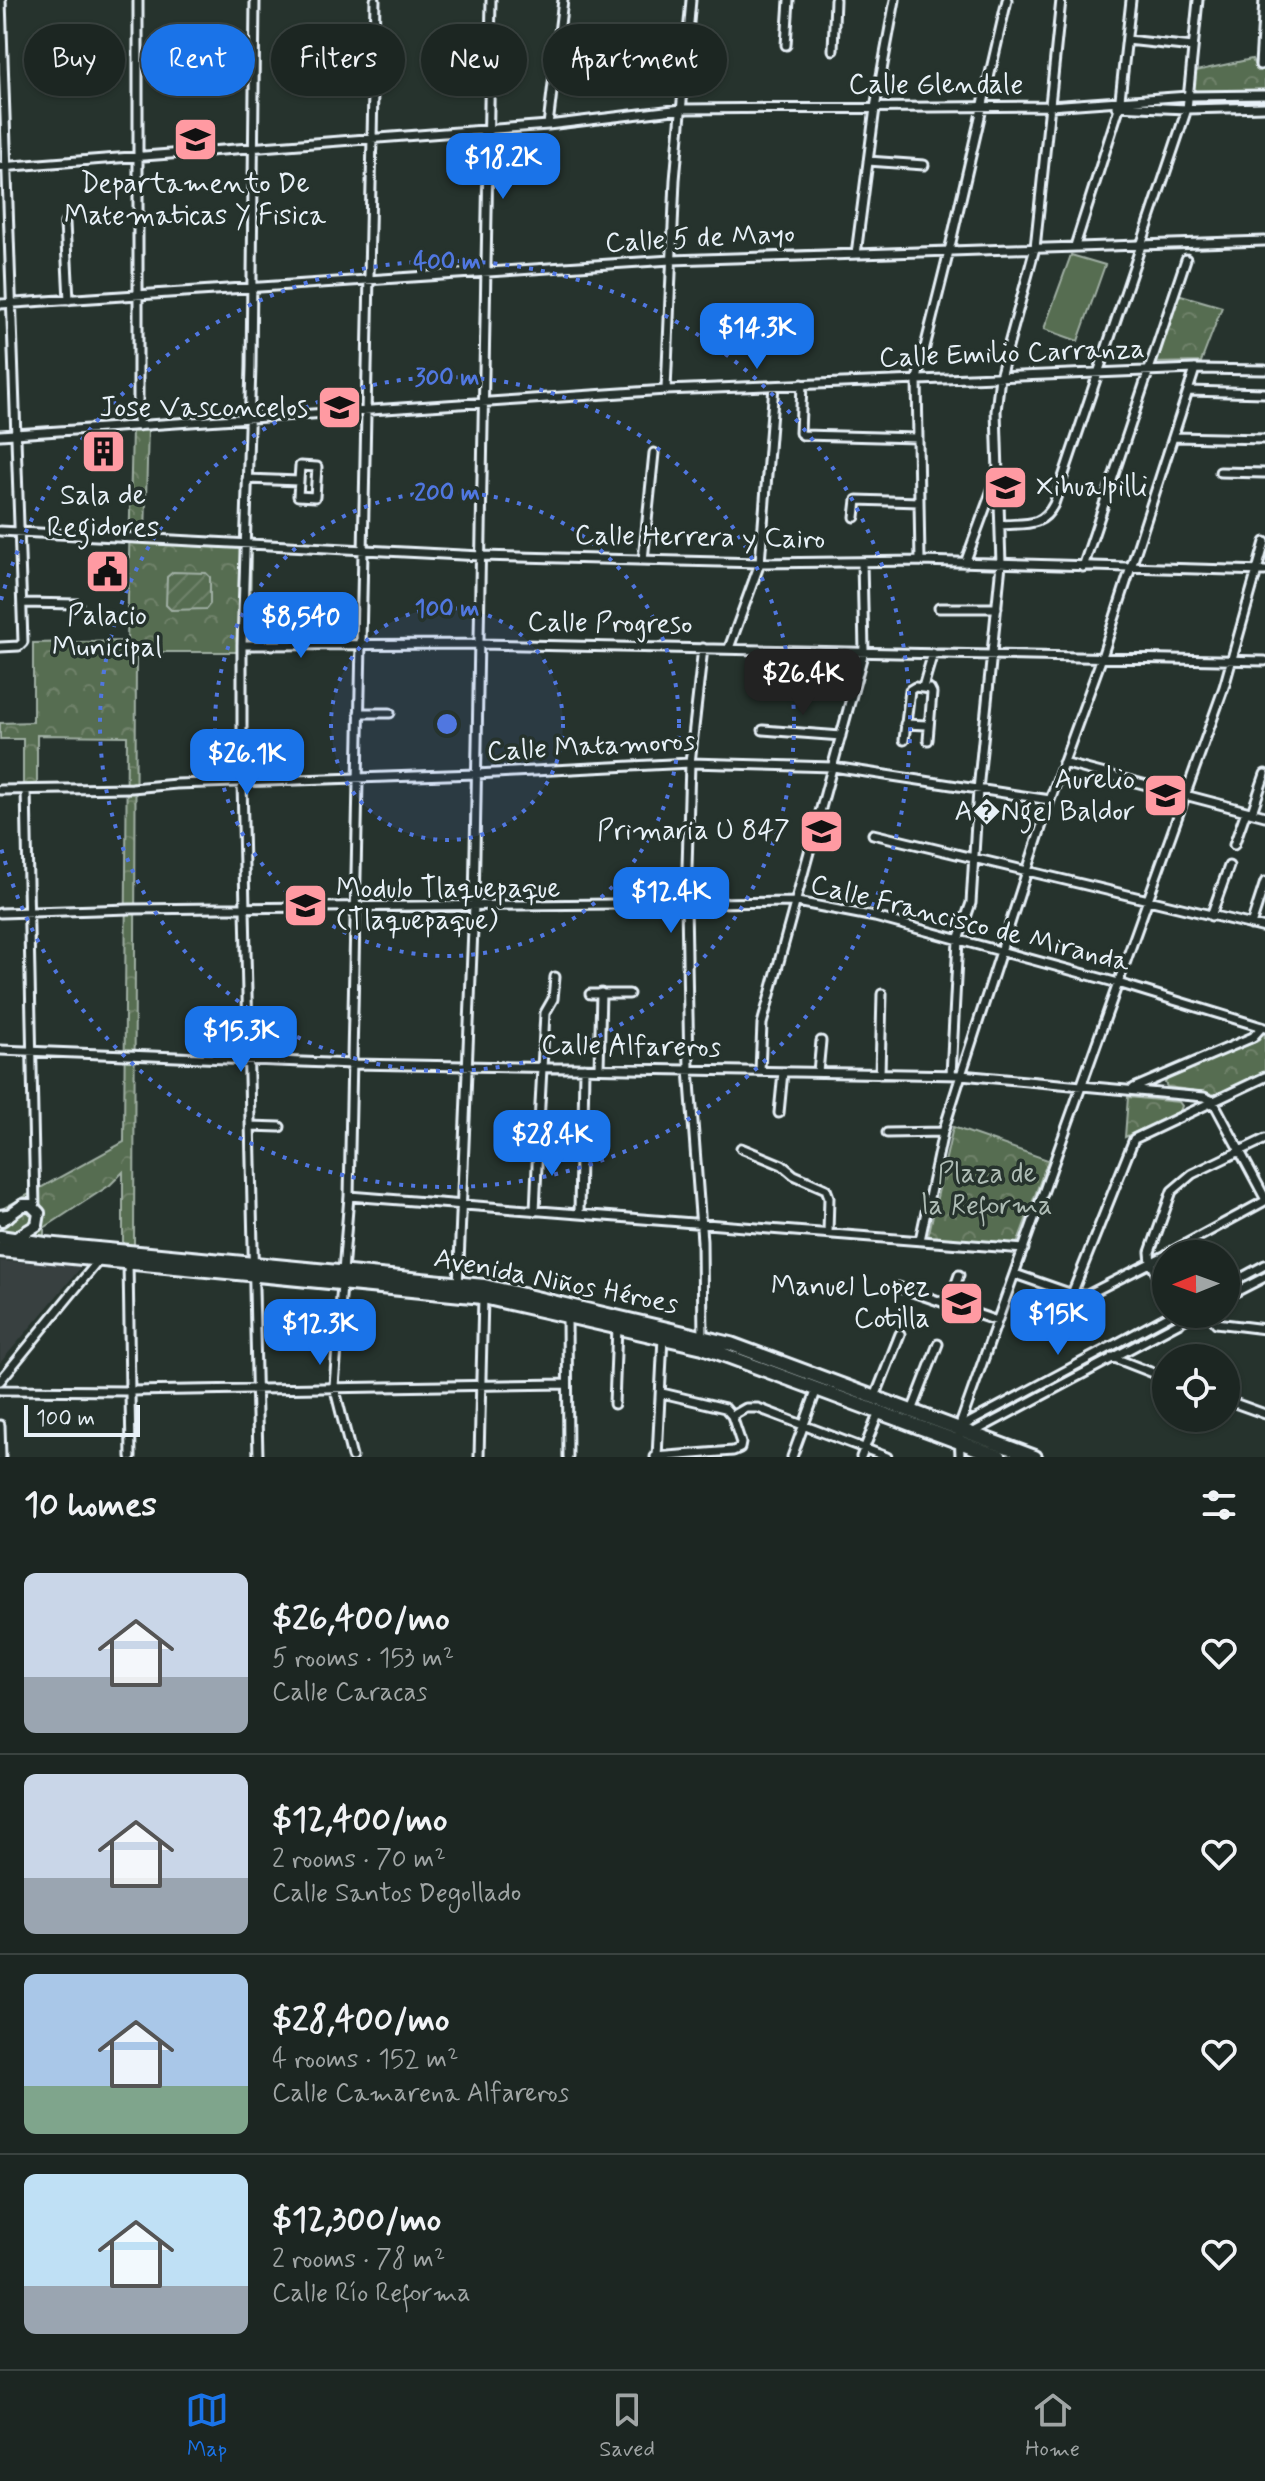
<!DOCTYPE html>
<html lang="en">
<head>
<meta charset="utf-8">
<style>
	body { margin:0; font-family:Mynerve,sans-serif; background:#252e2a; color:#f1f3f6; height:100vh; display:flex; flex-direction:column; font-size:30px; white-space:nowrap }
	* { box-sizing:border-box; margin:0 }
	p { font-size:26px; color:#a0a5a5 }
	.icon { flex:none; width:44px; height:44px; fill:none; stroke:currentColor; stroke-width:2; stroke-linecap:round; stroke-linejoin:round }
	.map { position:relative; height:1457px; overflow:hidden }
	.panel { display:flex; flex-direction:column; background:#1c2622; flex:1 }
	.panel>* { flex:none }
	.hud { position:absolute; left:24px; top:24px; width:800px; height:72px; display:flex; gap:16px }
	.needle { width:52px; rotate:269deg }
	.fabs { position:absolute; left:1152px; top:1240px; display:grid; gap:16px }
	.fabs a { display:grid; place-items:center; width:88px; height:88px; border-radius:50%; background:#1c2622; box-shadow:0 2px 6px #0004,0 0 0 2px #3a4340; font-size:40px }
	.scale { position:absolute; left:24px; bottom:20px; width:116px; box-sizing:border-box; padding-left:8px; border:4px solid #e8f1f8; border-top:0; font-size:22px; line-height:28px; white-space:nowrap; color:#e8f1f8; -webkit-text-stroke:6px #26332d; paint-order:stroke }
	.price { position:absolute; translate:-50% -68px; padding:0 18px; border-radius:16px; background:#1a73e8; color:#fff; font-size:26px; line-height:52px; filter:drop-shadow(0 2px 4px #0008) }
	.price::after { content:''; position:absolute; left:50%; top:48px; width:24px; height:18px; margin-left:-12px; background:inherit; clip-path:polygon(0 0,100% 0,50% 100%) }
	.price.current { background:#222; color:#fff }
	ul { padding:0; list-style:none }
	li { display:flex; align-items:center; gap:24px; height:200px; padding:0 24px }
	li+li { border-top:2px solid #3a4340 }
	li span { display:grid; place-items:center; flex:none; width:224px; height:160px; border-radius:12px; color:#555 }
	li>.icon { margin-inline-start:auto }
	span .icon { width:96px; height:96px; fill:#fffc; stroke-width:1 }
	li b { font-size:34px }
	h2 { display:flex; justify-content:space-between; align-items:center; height:96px; padding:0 24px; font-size:34px }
	.pill { padding:0 28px; border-radius:36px; background:#1c2622; box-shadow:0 2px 6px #0004,0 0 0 2px #3a4340; font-size:28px; line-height:72px }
	.pill.current { background:#1a73e8; color:#fff }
	.menu { display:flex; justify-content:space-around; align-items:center; height:112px; border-top:2px solid #3a4340; background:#1c2622; font-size:22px; color:#a0a5a5 }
	.menu a { display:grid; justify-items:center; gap:4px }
	.menu .current { color:#1a73e8 }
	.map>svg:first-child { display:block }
	.built { fill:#384040 }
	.grass { fill:#576d51; stroke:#a0afa4; stroke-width:2 }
	.park { fill:url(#park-crowns); stroke:#a0afa4; stroke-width:2 }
	.garden { fill:url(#garden-furrows); stroke:#a0afa4; stroke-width:2 }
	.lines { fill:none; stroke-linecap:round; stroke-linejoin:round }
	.street-casing { stroke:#e8f1f8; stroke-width:13 }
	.secondary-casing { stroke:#e8f1f8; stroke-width:16 }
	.primary-casing { stroke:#e8f1f8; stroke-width:18 }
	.street { stroke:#26332d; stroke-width:7 }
	.secondary { stroke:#26332d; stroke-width:10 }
	.primary { stroke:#26332d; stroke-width:12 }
	.ring { fill:none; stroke:#5077e0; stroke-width:4; stroke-dasharray:4 8 }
	.labels { text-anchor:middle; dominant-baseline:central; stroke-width:7; stroke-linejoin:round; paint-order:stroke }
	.street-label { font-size:28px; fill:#e8f1f8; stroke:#26332d }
	.poi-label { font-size:28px; fill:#e8f1f8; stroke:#26332d; text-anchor:end }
	.park-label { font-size:28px; fill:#aebcb5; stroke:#26332d }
	.centre { fill:#5077e0; stroke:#26332d; stroke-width:4 }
	.ring-label { font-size:24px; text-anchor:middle; font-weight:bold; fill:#5077e0; stroke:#26332d; stroke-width:7; stroke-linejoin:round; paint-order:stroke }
</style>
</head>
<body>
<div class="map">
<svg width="1265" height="1457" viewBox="0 0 1265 1457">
	<defs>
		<pattern id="park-crowns" width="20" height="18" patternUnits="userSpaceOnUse" patternTransform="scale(2)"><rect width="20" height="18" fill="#576d51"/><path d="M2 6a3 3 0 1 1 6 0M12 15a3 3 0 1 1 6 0" fill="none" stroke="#6f826b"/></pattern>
		<pattern id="garden-furrows" width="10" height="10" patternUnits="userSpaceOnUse" patternTransform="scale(2)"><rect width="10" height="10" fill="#576d51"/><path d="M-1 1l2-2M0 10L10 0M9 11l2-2" fill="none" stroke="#6f826b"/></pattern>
	</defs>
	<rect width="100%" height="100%" fill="#26332d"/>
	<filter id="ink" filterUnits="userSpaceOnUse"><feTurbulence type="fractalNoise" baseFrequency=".0125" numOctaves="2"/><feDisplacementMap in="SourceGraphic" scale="16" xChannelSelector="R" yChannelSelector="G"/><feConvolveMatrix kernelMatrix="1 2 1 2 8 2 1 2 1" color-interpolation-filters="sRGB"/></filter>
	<g filter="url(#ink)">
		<path class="built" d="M 0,1261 L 83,1265 L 0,1363 Z"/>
		<path class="grass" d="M 1071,255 L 1105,265 L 1078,341 L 1044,329 Z"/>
		<path class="park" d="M 1252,59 L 1257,71 L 1265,69 L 1265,93 L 1189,95 L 1191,72 Z
			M 1174,293 L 1222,307 L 1201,362 L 1152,363 Z
			M 148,427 L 145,536 L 251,541 L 250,652 L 136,652 L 134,1246 L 123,1244 L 123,1172 L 110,1185 L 44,1228 L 44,1236 L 9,1234 L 0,1231 L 0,1210 L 124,1142 L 127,736 L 37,735 L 37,787 L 23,788 L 23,739 L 0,739 L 0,723 L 33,722 L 33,643 L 127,641 L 132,429 Z
			M 1262,1032 L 1265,1033 L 1265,1073 L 1214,1096 L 1204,1092 L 1167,1087 L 1165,1083 L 1168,1077 L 1258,1041 Z
			M 1128,1097 L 1179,1102 L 1182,1106 L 1180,1111 L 1125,1137 Z
			M 953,1127 L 1048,1160 L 1017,1244 L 928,1237 Z"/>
		<path class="garden" d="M 173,572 L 206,573 L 210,577 L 210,604 L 206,609 L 171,610 L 166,605 L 167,577 Z
			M 1173,1314 L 1190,1314 L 1112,1358 L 1108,1351 Z
			M 1103,1350 L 1108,1357 L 978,1430 L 974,1423 Z"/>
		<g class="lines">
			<defs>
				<path id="street" d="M 255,0 L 251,367 L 242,645 L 242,782 L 258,1457
					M 1127,40 L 1193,47
					M 786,45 L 789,0
					M 833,50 L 835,0
					M 1260,65 L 1264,0
					M 1116,106 L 1187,109 L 1265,107
					M 548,125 L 563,0
					M 868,161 L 924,165
					M 0,167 L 548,125 L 682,109 L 1050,106 L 1188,96 L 1265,95
					M 65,223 L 69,300
					M 1075,246 L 1119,108 L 1131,0
					M 856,254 L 875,108 L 895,0
					M 0,304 L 671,260 L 1265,241
					M 802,384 L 800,433 L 803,435 L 917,438
					M 666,390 L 675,180 L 691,0
					M 1188,391 L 1265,393
					M 138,426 L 138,0
					M 0,435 L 666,390 L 1195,369 L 1265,370
					M 1174,437 L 1265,439
					M 300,466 L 317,467 L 315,497 L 298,496 Z
					M 1220,472 L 1265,473
					M 247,479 L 299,481
					M 855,517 L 857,500 L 919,502
					M 1001,525 C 1025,523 1042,528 1054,504 L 1187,109 L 1198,0
					M 0,531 L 481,556 L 760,563 L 920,561 L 1265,571
					M 643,560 L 654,453
					M 920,561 L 917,379 L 949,251 L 1007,0
					M 965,563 L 996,479
					M 1083,567 L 1186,259
					M 22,603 L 78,604
					M 939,608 L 997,608
					M 242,645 L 480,644 L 1265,661
					M 0,647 L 19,646 L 23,642 L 1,0
					M 729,648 L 760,563 L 774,386
					M 923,687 L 933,653
					M 359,713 L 390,713
					M 905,724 L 927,725
					M 763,730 L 841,736
					M 904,740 L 910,690 L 915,687 L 930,689 L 932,693 L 928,740
					M 1063,763 L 1265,816
					M 0,790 L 132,788 L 176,784 L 476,774 L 690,763 L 833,767 L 1050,800
					M 26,790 L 35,1207
					M 1252,812 L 1265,774
					M 873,834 L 1265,928
					M 1234,845 L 1246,811
					M 0,913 L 130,909 L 797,902 L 875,917 L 1118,983 L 1265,1028
					M 1211,916 L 1229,866
					M 1251,925 L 1265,882
					M 590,994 L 629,994
					M 0,1050 L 353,1064 L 961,1075 L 1204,1097 L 1213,1101 L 1265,1198
					M 599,1068 L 601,993
					M 760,1071 L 762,1024 L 864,651 L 862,562
					M 818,1072 L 821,1041
					M 880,1074 L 882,994
					M 951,1075 L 958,940 L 971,903 L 978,790 L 1001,564 L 996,411 L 1000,377 L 1035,248 L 1061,0
					M 1134,1088 L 1253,1037 L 1262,1027
					M 779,1113 L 783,1072
					M 539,1123 L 545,1013 L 553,999 L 555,977
					M 583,1125 L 584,1068
					M 250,1126 L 280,1127
					M 887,1133 L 943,1132
					M 741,1148 L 782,1165 L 794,1175 L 826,1189 L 829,1197 L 828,1233
					M 349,1196 L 1024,1249
					M 535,1211 L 538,1144
					M 579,1214 L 580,1155
					M 920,1240 L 943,1132 L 961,1075 L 1050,800 L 1102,657 L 1195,369
					M 1167,1254 L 1265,1201
					M 128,1262 L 131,1457
					M 1015,1274 L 1072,1294 L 1087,1295 L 1166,1255
					M 1226,1286 L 1265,1265
					M 458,1287 L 474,905 L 491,0
					M 898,1287 L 997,1321
					M 1166,1292 L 1151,1263 L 1150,1252 L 1172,1191 L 1192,1174 L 1265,1139
					M 1072,1294 L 1134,1139 L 1265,1077
					M 1226,1297 L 1265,1277
					M 948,1306 L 959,1275
					M 1210,1314 L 1216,1323 L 1265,1329
					M 567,1315 L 568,1457
					M 703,1340 L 702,1241 L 689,1069 L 686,903 L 690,763 L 703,648
					M 1112,1357 L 1166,1378
					M 0,1381 L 99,1260
					M 0,1390 L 130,1391 L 567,1384
					M 875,1397 L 900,1334
					M 1226,1400 L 1265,1414
					M 614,1404 L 617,1327
					M 912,1411 L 938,1344
					M 732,1416 L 746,1408 L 758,1408 L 887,1457
					M 0,1425 L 1,1457
					M 959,1428 L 1172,1314
					M 970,1434 L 1195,1314
					M 352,1457 L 334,1386 L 349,1196 L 375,0
					M 479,1457 L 483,1297
					M 655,1457 L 733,1451 L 740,1448 L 741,1443 L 732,1416 L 725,1408 L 662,1393
					M 657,1457 L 663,1337
					M 792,1457 L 817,1389
					M 861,1457 L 879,1412
					M 960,1457 L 959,1428 L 1224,687 L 1265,542"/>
				<path id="secondary" d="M 0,1248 L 37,1225 L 39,1213 L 31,1205 L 23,1205 L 2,1220"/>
				<path id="primary" d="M 0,1217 L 7,1216
					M 0,1237 L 45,1244 L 484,1286 L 731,1344 L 1035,1457
					M 0,1250 L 483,1297 L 703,1347 L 1000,1457"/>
			</defs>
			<use href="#street" class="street-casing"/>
			<use href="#secondary" class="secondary-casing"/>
			<use href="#primary" class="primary-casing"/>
			<use href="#street" class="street"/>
			<use href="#secondary" class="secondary"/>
			<use href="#primary" class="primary"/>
		</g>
	</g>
	<circle cx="447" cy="724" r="116" fill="#5077e0" fill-opacity=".12"/>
	<g class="ring">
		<circle cx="447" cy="724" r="116"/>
		<circle cx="447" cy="724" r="232"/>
		<circle cx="447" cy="724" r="347"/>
		<path d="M1 600A463 463 0 1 1 1 848"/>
	</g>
	<defs>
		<symbol id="university-square" viewBox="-11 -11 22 22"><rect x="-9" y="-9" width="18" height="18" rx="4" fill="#ff9aa2" stroke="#26332d"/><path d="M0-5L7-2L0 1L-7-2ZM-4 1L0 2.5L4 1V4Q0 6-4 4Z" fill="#111"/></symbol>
		<symbol id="school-square" viewBox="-11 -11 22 22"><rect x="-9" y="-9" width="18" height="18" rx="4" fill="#ff9aa2" stroke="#26332d"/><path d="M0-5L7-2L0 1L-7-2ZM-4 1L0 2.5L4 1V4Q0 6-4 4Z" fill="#111"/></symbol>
		<symbol id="building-square" viewBox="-11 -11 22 22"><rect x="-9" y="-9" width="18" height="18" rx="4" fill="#ff9aa2" stroke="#26332d"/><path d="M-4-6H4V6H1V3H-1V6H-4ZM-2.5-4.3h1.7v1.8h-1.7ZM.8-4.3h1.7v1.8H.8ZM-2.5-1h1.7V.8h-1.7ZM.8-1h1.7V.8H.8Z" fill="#111"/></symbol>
		<symbol id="civic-square" viewBox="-11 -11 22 22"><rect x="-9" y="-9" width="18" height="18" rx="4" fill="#ff9aa2" stroke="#26332d"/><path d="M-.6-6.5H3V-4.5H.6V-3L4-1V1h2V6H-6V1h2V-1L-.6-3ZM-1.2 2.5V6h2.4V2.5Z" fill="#111"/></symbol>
	</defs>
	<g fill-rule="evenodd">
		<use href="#university-square" x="170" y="114" width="51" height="51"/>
		<use href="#school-square" x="314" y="382" width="51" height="51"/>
		<use href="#building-square" x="78" y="426" width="51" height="51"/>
		<use href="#school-square" x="980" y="462" width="51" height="51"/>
		<use href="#civic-square" x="82" y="546" width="51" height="51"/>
		<use href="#school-square" x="1140" y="770" width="51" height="51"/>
		<use href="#school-square" x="796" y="806" width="51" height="51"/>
		<use href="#university-square" x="280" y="880" width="51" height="51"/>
		<use href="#school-square" x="936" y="1278" width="51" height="51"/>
	</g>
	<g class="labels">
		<g class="street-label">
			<text x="936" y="85">Calle Glendale</text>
			<text transform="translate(700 239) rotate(-3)">Calle 5 de Mayo</text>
			<text transform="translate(1012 354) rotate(-2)">Calle Emilio Carranza</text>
			<text transform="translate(700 538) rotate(1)">Calle Herrera y Cairo</text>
			<text transform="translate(610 624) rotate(1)">Calle Progreso</text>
			<text transform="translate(591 747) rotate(-3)">Calle Matamoros</text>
			<text transform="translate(970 924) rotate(14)">Calle Francisco de Miranda</text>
			<text transform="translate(631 1047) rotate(1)">Calle Alfareros</text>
			<text transform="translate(556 1282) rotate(11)">Avenida Niños Héroes</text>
		</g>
		<g class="poi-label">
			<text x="195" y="184" text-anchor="middle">Departamento De<tspan x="195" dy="32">Matematicas Y Fisica</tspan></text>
			<text x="308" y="408">Jose Vasconcelos</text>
			<text x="1036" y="487" text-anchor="start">Xihualpilli</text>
			<text x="103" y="496" text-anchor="middle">Sala de<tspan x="103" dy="32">Regidores</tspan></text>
			<text x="107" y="616" text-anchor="middle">Palacio<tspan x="107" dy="32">Municipal</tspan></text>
			<text x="1135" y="780">Aurelio<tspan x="1135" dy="32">A�Ngel Baldor</tspan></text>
			<text x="790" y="831">Primaria U 847</text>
			<text x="336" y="889" text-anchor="start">Modulo Tlaquepaque<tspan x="336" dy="32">(Tlaquepaque)</tspan></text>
			<text x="930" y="1287">Manuel Lopez<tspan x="930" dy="32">Cotilla</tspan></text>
		</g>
		<g class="park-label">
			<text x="987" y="1174">Plaza de<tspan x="987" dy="32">la Reforma</tspan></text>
		</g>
	</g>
	<circle cx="447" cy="724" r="12" class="centre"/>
	<g class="ring-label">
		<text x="447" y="269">400 m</text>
		<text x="447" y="385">300 m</text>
		<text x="447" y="500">200 m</text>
		<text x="447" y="616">100 m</text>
	</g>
</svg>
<div class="fabs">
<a><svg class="needle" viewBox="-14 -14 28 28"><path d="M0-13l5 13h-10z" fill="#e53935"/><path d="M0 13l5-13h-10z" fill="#a0a5a5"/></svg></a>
<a><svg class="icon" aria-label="locate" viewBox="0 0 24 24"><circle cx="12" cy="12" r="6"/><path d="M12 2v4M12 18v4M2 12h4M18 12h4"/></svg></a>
</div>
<div class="scale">100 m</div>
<b class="price" style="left:503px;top:201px">$18.2K</b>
<b class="price" style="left:757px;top:371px">$14.3K</b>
<b class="price" style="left:301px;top:660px">$8,540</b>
<b class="price current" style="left:803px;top:717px">$26.4K</b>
<b class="price" style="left:247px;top:797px">$26.1K</b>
<b class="price" style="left:671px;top:935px">$12.4K</b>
<b class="price" style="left:241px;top:1074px">$15.3K</b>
<b class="price" style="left:552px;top:1178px">$28.4K</b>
<b class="price" style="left:1058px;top:1357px">$15K</b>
<b class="price" style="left:320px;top:1367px">$12.3K</b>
<div class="hud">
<a class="pill">Buy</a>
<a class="pill current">Rent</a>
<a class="pill">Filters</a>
<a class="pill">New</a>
<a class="pill">Apartment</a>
</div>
</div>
<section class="panel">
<h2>10 homes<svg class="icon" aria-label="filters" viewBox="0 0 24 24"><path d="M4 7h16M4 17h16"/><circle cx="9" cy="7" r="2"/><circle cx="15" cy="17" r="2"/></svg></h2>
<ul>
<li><span style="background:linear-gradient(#c9d6e8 65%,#9aa5b1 0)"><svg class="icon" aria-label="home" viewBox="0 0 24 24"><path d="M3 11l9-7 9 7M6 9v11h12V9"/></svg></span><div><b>$26,400/mo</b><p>5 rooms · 153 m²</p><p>Calle Caracas</p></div><svg class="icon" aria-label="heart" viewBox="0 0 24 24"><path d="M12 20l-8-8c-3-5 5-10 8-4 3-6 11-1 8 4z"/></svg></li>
<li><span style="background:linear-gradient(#c9d6e8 65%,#9aa5b1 0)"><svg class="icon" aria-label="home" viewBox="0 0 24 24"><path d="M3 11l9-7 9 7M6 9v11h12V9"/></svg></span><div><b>$12,400/mo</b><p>2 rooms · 70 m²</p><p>Calle Santos Degollado</p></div><svg class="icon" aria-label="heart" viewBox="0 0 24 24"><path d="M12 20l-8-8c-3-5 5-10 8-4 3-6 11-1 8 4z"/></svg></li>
<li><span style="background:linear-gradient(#a9c7e8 70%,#7fa58c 0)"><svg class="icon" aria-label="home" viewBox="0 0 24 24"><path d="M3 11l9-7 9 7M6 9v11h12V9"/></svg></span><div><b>$28,400/mo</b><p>4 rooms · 152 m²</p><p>Calle Camarena Alfareros</p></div><svg class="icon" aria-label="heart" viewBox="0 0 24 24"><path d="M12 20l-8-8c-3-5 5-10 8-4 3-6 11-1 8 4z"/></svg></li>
<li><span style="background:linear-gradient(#bfe0f5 70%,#9aa5b1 0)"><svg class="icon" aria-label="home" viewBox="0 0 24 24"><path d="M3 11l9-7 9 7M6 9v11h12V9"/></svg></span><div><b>$12,300/mo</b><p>2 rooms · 78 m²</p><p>Calle Río Reforma</p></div><svg class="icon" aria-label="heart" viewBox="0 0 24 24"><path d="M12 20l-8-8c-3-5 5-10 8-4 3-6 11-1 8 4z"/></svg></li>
</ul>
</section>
<nav class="menu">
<a class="current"><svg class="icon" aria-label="map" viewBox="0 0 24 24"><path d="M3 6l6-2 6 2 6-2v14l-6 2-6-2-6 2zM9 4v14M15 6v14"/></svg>Map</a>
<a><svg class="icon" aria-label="saved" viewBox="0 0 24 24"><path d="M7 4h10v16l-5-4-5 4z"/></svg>Saved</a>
<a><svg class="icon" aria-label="home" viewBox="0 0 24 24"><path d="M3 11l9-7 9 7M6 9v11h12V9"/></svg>Home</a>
</nav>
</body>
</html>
